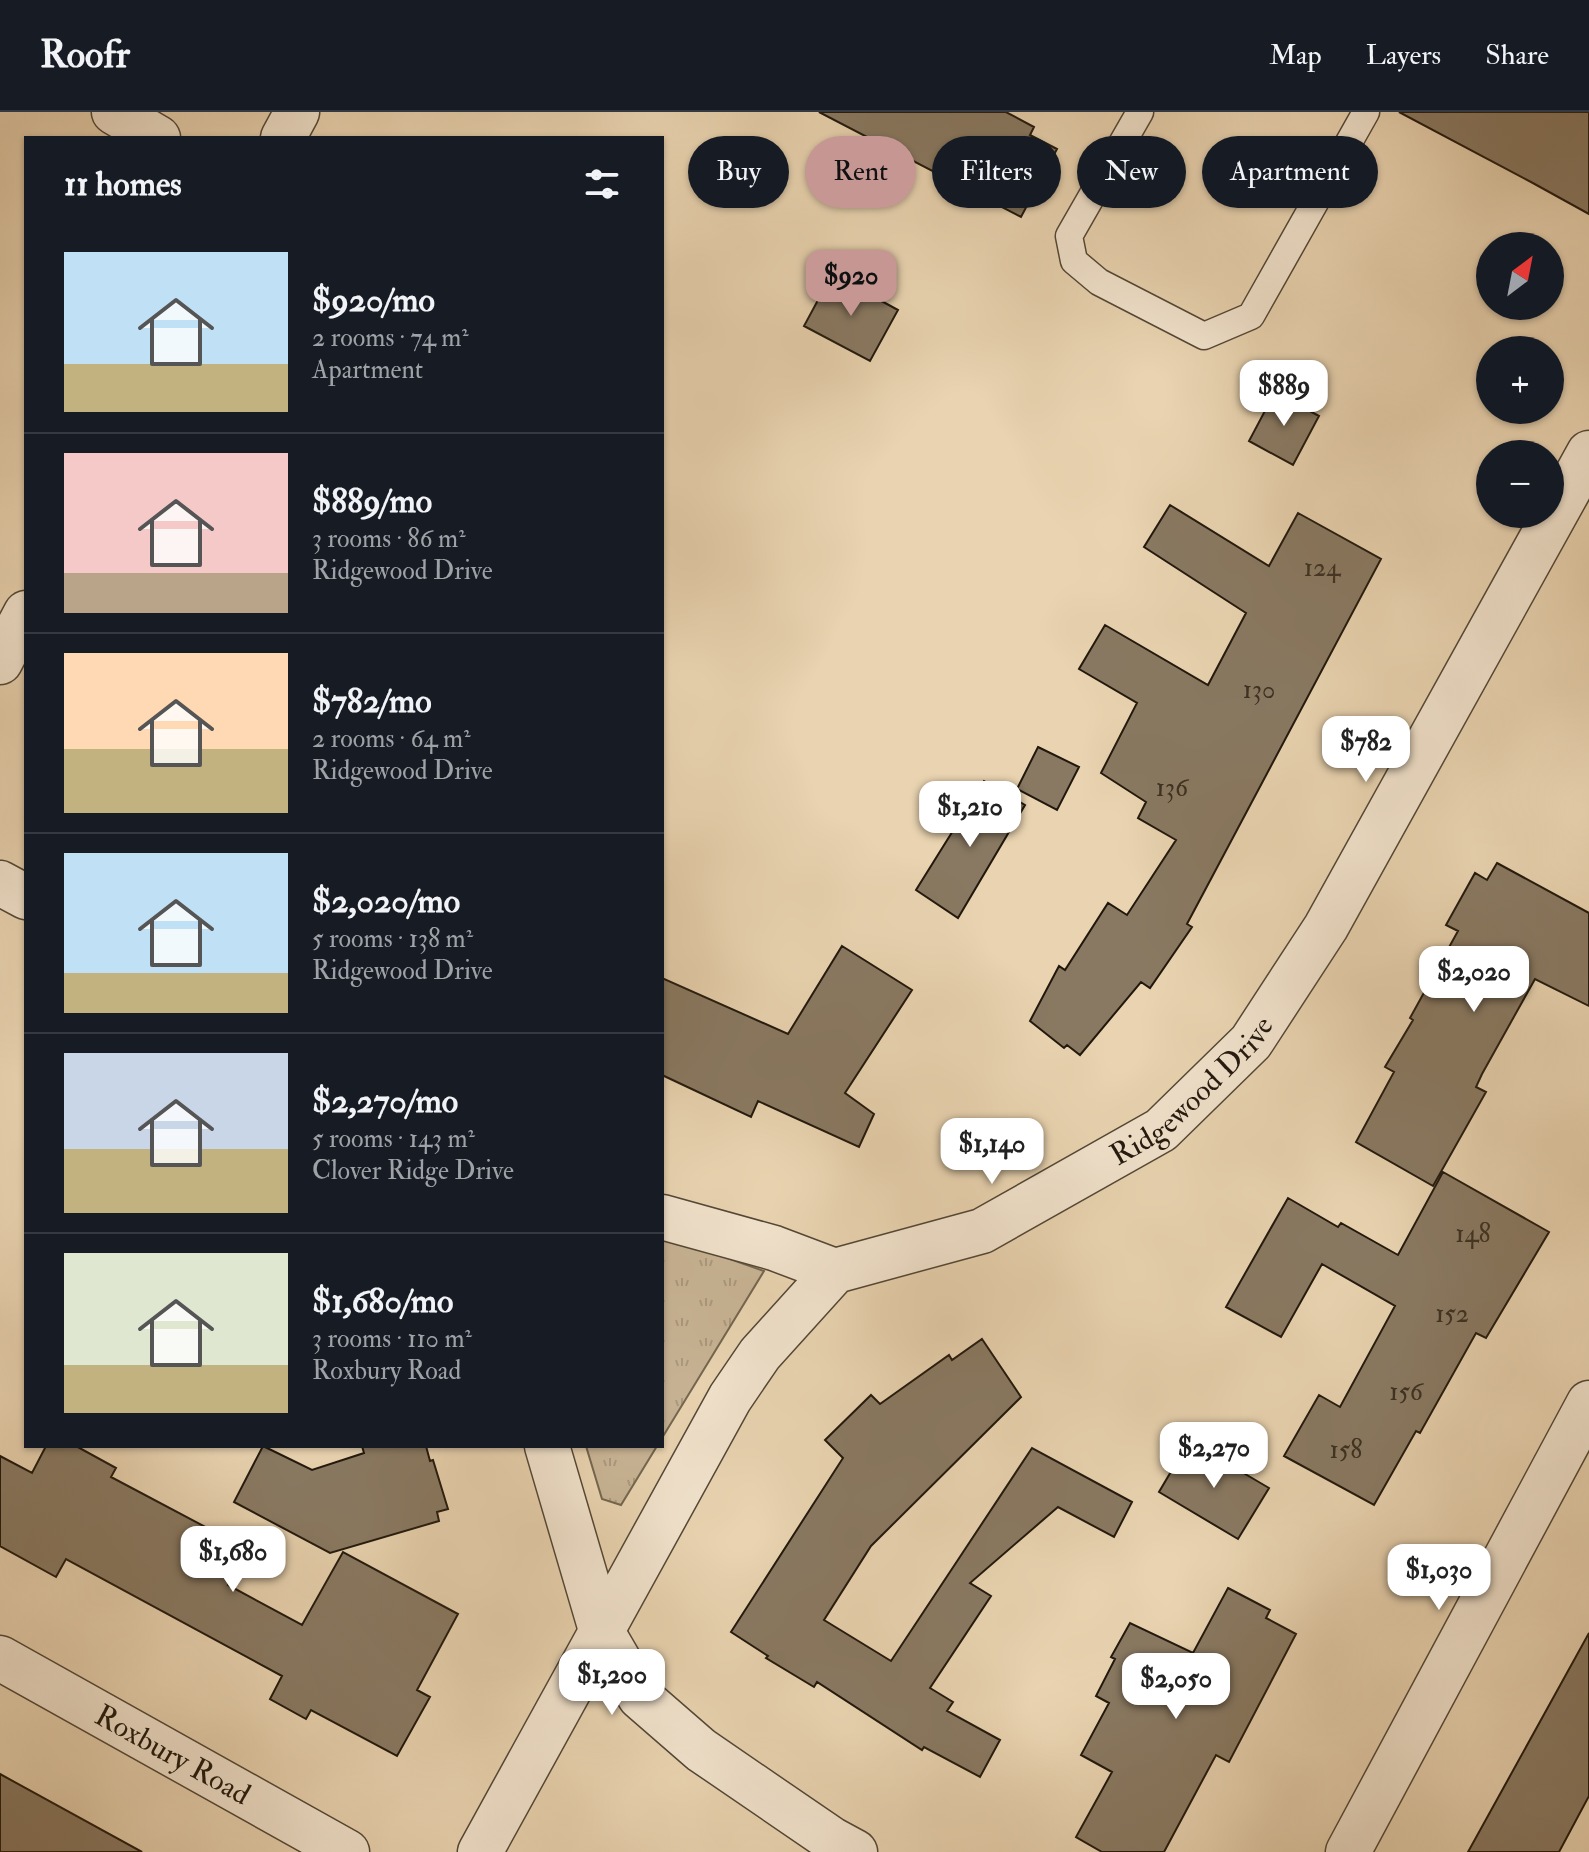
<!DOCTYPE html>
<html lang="en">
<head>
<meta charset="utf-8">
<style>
	body { margin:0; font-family:"IM FELL Double Pica",serif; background:#20242c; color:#f1f3f6; height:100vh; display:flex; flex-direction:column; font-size:30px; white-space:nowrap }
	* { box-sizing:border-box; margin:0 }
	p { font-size:26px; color:#9ea1a6 }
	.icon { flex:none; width:44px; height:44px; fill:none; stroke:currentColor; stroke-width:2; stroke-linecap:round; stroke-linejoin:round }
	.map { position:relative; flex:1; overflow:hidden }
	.details { position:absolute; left:24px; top:24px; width:640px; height:1312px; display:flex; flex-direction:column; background:#171b24; border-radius:0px; box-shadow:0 2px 6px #0004 }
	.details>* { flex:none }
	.top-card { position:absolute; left:688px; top:24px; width:760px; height:72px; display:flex; gap:16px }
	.needle { width:52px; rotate:32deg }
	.controls { position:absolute; left:1476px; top:120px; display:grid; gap:16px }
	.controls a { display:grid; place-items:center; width:88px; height:88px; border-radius:50%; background:#171b24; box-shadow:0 2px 6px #0004; font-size:40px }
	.price { position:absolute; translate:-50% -68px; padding:0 18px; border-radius:16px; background:#fff; color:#222; font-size:26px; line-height:52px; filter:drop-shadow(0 2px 4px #0008) }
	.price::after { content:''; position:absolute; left:50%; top:48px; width:24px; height:18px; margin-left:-12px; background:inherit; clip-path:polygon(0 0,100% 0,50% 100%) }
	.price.current { background:#c59692; color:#111 }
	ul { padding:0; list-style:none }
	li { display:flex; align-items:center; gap:24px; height:200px; padding:0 40px }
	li+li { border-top:2px solid #363941 }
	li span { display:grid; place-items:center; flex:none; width:224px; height:160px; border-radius:0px; color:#555 }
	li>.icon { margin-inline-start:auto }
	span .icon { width:96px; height:96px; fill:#fffc; stroke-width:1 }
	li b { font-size:34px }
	h2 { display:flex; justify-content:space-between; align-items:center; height:96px; padding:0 40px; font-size:34px }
	.chip { padding:0 28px; border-radius:36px; background:#171b24; box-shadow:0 2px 6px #0004; font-size:28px; line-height:72px }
	.chip.current { background:#c59692; color:#111 }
	header { display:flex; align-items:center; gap:48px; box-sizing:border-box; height:112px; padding:0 40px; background:#171b24; border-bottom:2px solid #363941 }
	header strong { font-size:38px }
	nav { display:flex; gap:44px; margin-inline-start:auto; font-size:28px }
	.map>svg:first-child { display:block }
	.grass { fill:url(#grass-tufts); stroke:#746650; stroke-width:2 }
	.building { fill:#897962; stroke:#21180d; stroke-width:2 }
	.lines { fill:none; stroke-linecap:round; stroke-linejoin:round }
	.service-casing { stroke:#534736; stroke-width:29 }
	.minor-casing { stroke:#534736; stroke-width:47 }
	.service { stroke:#f1e2cc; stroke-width:26 }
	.minor { stroke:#f1e2cc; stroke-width:44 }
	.labels { text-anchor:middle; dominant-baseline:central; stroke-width:6; stroke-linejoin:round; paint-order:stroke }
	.number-label { font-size:26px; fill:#3b3022 }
	.street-label { font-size:30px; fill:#21180d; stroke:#f1e2cc }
</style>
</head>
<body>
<header>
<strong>Roofr</strong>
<nav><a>Map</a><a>Layers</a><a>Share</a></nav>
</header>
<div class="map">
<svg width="1589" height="1740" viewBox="0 0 1589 1740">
	<defs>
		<pattern id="grass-tufts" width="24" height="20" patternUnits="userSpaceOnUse" patternTransform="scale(2)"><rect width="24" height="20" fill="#c7b394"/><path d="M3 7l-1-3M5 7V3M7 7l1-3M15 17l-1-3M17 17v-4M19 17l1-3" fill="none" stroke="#ab997e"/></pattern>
	</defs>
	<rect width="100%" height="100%" fill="#e9d3b0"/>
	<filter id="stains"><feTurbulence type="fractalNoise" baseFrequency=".0025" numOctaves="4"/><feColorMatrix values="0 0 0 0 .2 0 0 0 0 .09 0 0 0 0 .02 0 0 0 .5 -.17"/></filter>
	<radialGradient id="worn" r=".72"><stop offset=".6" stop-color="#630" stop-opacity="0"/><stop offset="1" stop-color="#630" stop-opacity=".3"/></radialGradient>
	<path class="grass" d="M 662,1123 L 764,1159 L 662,1326 Z
		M 586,1334 L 657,1334 L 621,1393 L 602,1387 Z"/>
	<path class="building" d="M 819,0 L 1006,0 L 1034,15 L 1030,23 L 1057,37 L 1021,105 Z
		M 1399,0 L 1589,0 L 1589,102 L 1531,70 Z
		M 832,162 L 898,198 L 870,249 L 804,214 Z
		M 1275,280 L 1319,304 L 1293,353 L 1249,329 Z
		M 1170,393 L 1269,454 L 1298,401 L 1381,447 L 1187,812 L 1192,815 L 1150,876 L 1141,870 L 1080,943 L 1067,933 L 1064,936 L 1030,909 L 1059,854 L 1065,858 L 1108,791 L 1127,803 L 1176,728 L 1138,706 L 1146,690 L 1101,661 L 1137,591 L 1079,557 L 1105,513 L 1208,573 L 1246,501 L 1144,435 Z
		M 1038,635 L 1079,655 L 1057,698 L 1017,677 Z
		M 984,669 L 1025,693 L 958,806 L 916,778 Z
		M 1497,751 L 1589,801 L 1589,894 L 1535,867 L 1482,962 L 1476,975 L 1486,980 L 1433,1074 L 1356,1030 L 1394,960 L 1385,955 L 1413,908 L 1410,906 L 1458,819 L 1446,813 L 1475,761 L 1487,768 Z
		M 842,834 L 912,878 L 845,981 L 874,1002 L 859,1035 L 758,989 L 751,1005 L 662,963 L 662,866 L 788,922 Z
		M 1443,1060 L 1549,1120 L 1486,1226 L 1476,1221 L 1420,1321 L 1416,1319 L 1374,1393 L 1284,1344 L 1319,1283 L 1340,1295 L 1395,1194 L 1322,1152 L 1281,1225 L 1226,1195 L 1288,1086 L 1338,1115 L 1341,1111 L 1398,1143 Z
		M 982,1227 L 1021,1285 L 871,1434 L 824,1508 L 891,1549 L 1032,1336 L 1132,1390 L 1114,1425 L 1058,1395 L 970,1471 L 991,1484 L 930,1576 L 953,1590 L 947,1599 L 1000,1628 L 980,1665 L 924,1635 L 922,1638 L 817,1570 L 814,1575 L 766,1546 L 768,1544 L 731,1520 L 843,1346 L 825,1328 L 871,1283 L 880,1292 L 949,1243 L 952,1248 Z
		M 1189,1329 L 1269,1376 L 1238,1427 L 1159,1380 Z
		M 46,1334 L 76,1334 L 116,1356 L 111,1365 L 247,1437 L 228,1473 L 302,1513 L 343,1440 L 458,1502 L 417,1578 L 430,1585 L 397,1644 L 311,1598 L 306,1607 L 270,1587 L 282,1564 L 66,1447 L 56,1465 L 0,1434 L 0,1344 L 32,1361 Z
		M 263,1334 L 312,1358 L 364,1341 L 362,1334 L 426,1334 L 430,1349 L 433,1348 L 448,1397 L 437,1400 L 439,1409 L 330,1441 L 234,1390 Z
		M 1228,1476 L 1270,1498 L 1266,1506 L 1296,1522 L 1229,1650 L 1216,1643 L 1164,1740 L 1102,1740 L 1076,1725 L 1112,1660 L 1081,1643 L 1109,1591 L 1096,1584 L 1115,1547 L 1111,1545 L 1130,1511 L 1193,1541 Z
		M 1589,1521 L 1589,1684 L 1559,1740 L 1468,1740 Z
		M 0,1662 L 142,1740 L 0,1740 Z"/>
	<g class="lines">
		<defs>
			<path id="service" d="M 1140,0 L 1069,124 L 1074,149 L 1099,170 L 1204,224 L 1251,204 L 1366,0"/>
			<g id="minor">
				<path d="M 114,0 L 158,26"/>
				<path d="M 283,26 L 297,0"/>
				<path d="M 0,550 L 26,501"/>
				<path d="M 0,771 L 26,785"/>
				<path d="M 662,1105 L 774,1136 L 835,1159"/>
				<path d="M 547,1334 L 601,1518 L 640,1585 L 701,1638 L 831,1727 L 855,1740"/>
				<path id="s1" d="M 0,1546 L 347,1740"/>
				<path id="s2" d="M 480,1740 L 730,1286 L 760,1242 L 835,1159 L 982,1119 L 1161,1018 L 1251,930 L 1326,815 L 1589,341"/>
				<path d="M 1348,1740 L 1589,1291"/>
			</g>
		</defs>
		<use href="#service" class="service-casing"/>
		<use href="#minor" class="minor-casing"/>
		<use href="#service" class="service"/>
		<use href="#minor" class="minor"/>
	</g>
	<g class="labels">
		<g class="number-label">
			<text x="1322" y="456">124</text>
			<text x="1259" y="578">130</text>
			<text x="1172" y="676">136</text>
			<text x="1473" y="1122">148</text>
			<text x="1452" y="1202">152</text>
			<text x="1406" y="1280">156</text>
			<text x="1346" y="1338">158</text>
		</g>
		<g class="street-label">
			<text stroke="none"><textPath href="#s2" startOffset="1090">Ridgewood Drive</textPath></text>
			<text stroke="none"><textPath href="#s1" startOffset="198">Roxbury Road</textPath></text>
		</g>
	</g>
	<rect width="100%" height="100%" filter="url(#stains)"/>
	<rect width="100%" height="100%" fill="url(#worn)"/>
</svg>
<div class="controls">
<a><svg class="needle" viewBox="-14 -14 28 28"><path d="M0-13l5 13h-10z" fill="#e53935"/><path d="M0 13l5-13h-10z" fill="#9ea1a6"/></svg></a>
<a>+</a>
<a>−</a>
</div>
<b class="price current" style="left:851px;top:206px">$920</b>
<b class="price" style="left:1284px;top:316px">$889</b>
<b class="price" style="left:1366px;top:672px">$782</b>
<b class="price" style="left:970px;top:737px">$1,210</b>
<b class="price" style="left:1474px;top:902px">$2,020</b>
<b class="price" style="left:992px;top:1074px">$1,140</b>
<b class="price" style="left:1214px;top:1378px">$2,270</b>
<b class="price" style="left:233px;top:1482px">$1,680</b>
<b class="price" style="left:1439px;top:1500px">$1,030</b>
<b class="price" style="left:612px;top:1605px">$1,200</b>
<b class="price" style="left:1176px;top:1609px">$2,050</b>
<div class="top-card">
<a class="chip">Buy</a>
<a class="chip current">Rent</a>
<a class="chip">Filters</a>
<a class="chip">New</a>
<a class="chip">Apartment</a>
</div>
<section class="details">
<h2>11 homes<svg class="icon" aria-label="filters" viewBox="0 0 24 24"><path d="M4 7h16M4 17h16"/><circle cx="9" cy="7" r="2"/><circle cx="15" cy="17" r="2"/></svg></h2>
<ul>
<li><span style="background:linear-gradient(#bfe0f5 70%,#c2b280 0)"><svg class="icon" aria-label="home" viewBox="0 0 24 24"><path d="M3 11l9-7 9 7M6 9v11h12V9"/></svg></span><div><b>$920/mo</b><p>2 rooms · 74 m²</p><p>Apartment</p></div></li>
<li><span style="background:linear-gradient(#f6c9c9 75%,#b9a48a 0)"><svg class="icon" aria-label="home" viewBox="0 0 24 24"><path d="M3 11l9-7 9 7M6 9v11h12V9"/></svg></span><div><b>$889/mo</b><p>3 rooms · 86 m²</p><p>Ridgewood Drive</p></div></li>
<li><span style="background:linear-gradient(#ffd9b3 60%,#c2b280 0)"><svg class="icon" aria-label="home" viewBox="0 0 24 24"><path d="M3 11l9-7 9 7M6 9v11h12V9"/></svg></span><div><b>$782/mo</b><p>2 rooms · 64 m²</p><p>Ridgewood Drive</p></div></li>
<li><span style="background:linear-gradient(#bfe0f5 75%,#c2b280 0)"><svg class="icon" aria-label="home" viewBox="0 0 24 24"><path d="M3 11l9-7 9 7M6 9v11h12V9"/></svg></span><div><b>$2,020/mo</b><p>5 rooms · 138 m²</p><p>Ridgewood Drive</p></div></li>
<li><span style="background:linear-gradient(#c9d6e8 60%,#c2b280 0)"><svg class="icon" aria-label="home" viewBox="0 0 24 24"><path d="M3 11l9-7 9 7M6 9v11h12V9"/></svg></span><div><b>$2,270/mo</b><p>5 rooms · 143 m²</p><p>Clover Ridge Drive</p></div></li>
<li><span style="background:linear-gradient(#dfe7d0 70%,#c2b280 0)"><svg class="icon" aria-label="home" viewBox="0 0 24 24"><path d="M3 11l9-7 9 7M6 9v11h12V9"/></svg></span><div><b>$1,680/mo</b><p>3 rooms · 110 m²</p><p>Roxbury Road</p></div></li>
</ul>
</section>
</div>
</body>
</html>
